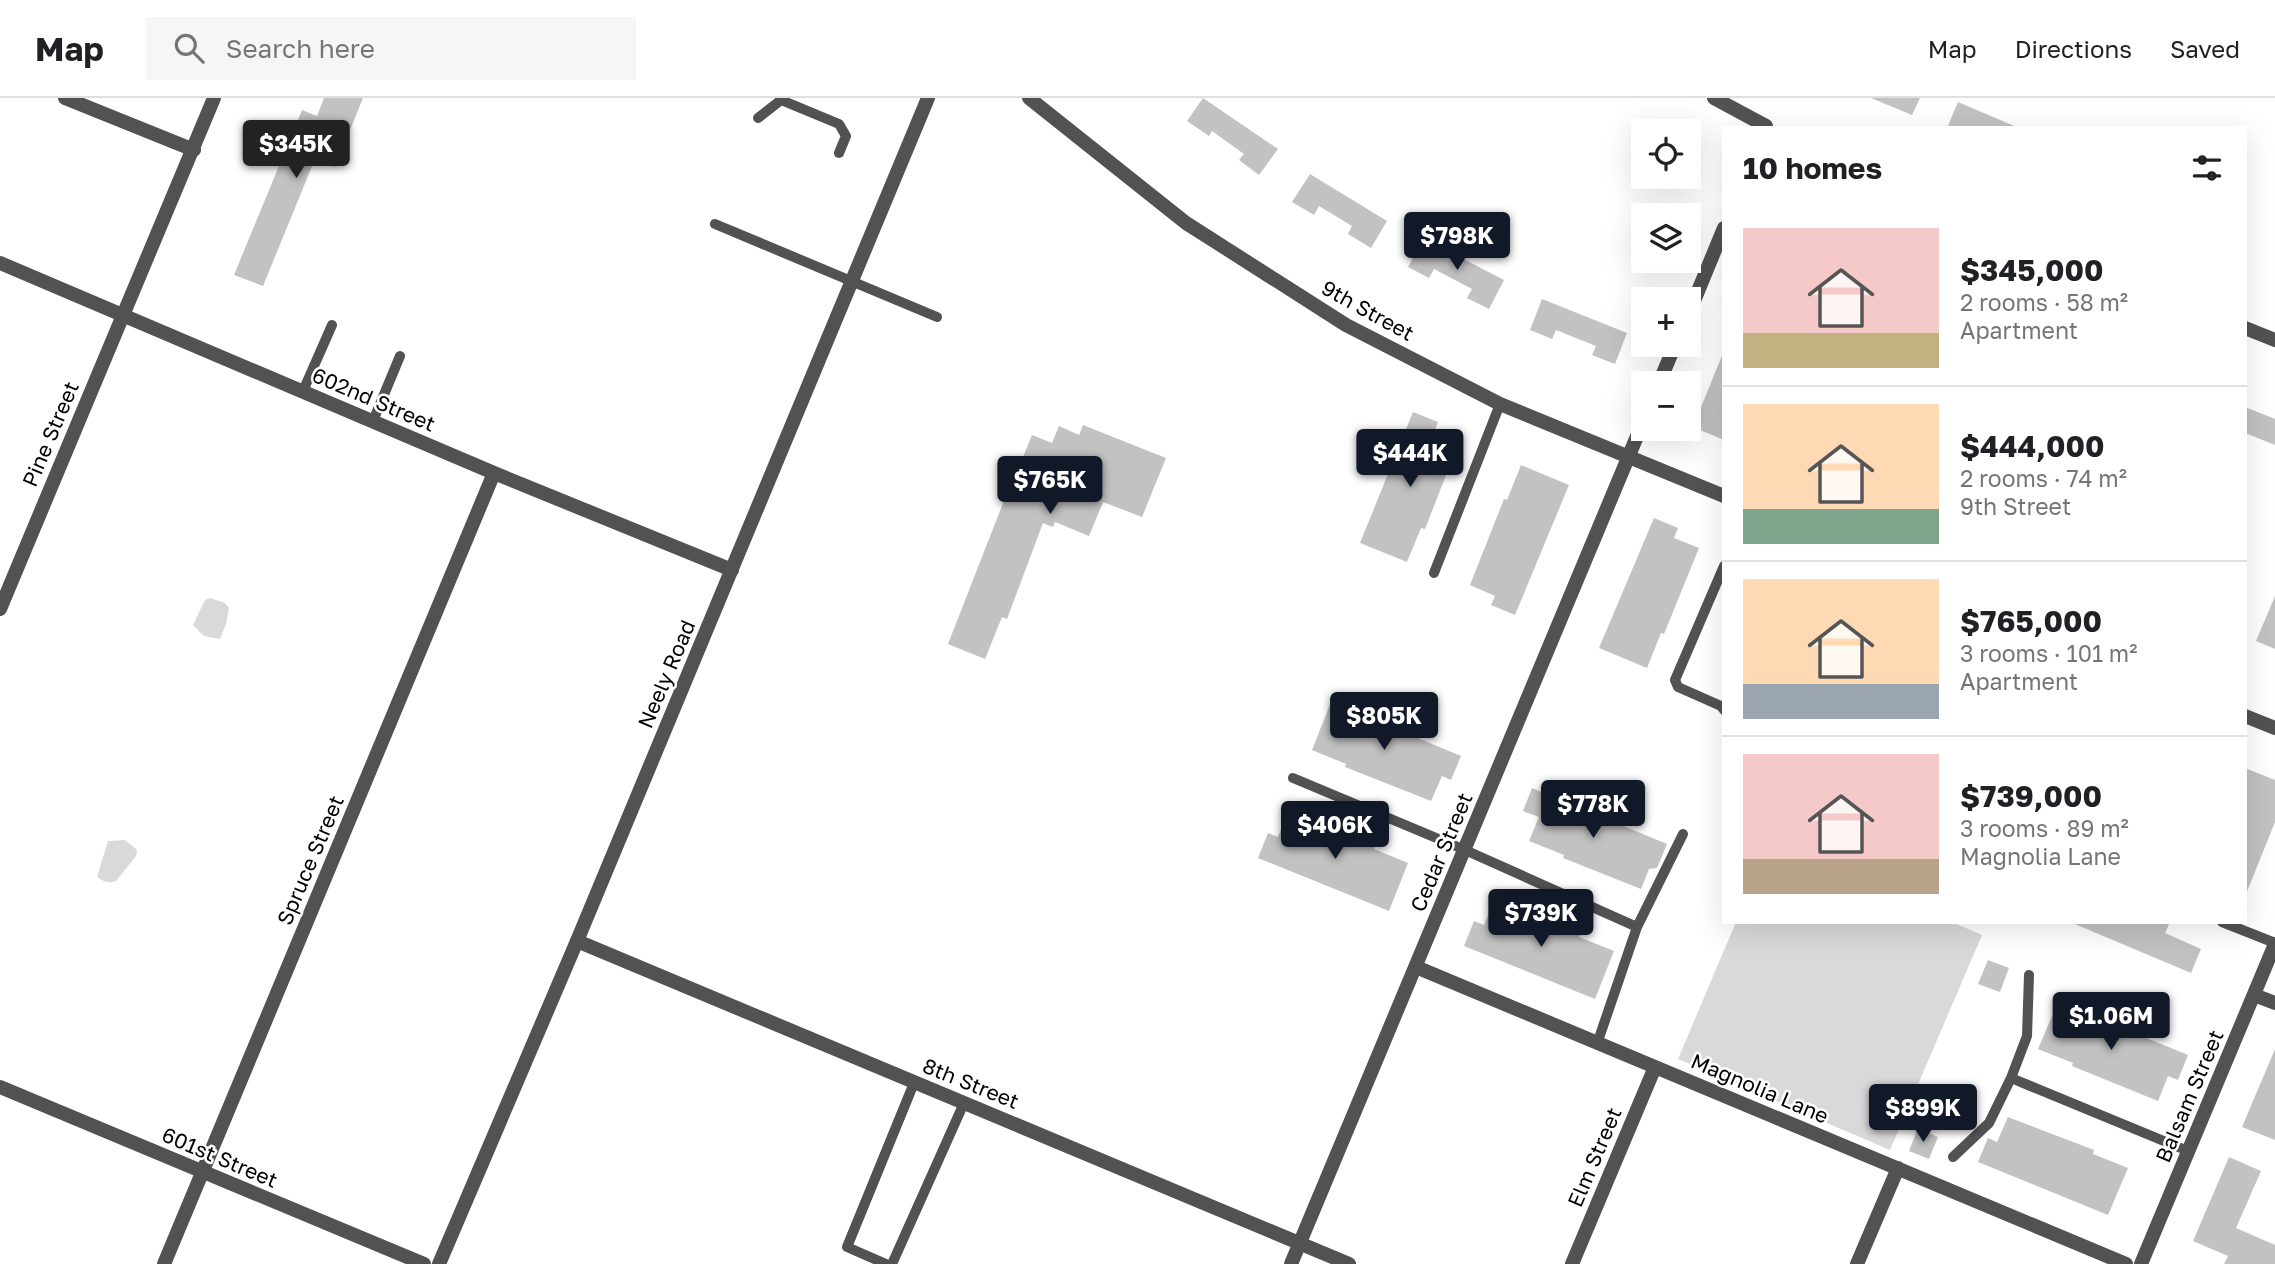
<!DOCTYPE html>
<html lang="en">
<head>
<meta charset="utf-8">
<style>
	body { margin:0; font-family:"Golos Text",sans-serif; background:#f6f6f6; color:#202124; height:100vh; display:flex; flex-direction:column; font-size:26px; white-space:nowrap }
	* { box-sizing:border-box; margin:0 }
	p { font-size:23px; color:#757577 }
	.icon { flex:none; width:38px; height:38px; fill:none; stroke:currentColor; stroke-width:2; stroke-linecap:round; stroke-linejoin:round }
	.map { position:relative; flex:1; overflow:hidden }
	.panel { position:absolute; left:1722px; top:28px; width:525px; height:798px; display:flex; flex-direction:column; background:#fff; border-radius:0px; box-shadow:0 7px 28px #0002 }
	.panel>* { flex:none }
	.tools { position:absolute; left:1631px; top:21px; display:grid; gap:14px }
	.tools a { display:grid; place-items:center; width:70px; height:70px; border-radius:0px; background:#fff; box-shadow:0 7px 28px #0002; font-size:35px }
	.price { position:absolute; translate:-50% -60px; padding:0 16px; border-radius:7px; background:#111827; color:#fff; font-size:23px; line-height:46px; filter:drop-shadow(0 2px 4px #0008) }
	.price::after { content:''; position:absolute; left:50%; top:42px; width:21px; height:16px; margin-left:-10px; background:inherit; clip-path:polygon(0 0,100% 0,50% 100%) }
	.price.active { background:#222; color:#fff }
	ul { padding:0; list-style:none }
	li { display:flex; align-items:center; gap:21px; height:175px; padding:0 21px }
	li+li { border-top:2px solid #e0e0e0 }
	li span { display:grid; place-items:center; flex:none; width:196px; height:140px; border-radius:0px; color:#555 }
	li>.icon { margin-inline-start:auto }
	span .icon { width:84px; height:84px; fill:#fffc; stroke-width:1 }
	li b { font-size:30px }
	h2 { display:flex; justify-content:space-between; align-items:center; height:84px; padding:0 21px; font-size:30px }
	header { display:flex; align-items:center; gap:42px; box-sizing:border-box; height:98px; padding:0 35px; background:#fff; border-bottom:2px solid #e0e0e0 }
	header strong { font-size:33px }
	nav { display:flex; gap:38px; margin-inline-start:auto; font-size:24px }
	.search { width:490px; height:63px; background:#f6f6f6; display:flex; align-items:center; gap:18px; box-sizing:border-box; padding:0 24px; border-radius:0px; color:#757577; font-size:26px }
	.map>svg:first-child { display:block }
	.green { fill:#d9d9d9 }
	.building { fill:#c2c2c2 }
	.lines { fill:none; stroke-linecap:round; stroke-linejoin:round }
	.service { stroke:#525252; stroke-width:10 }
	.minor { stroke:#525252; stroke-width:14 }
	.tertiary { stroke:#525252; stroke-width:14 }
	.labels { text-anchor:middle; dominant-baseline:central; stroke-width:5; stroke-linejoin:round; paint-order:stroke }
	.street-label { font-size:21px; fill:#000; stroke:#fff }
</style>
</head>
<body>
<header>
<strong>Map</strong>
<div class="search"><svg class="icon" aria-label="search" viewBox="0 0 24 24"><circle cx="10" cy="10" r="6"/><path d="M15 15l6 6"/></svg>Search here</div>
<nav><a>Map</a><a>Directions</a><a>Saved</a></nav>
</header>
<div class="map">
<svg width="2275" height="1166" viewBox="0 0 2275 1166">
	<rect width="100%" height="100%" fill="#fff"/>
	<path class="green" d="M 210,500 L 225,505 L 229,510 L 226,526 L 220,541 L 204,538 L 193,527 L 205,502 Z
		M 125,742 L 137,752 L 136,758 L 116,783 C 108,786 103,783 97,779 L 108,743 Z
		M 1736,824 L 1952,824 L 1982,837 L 1890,1052 L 1678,961 Z"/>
	<path class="building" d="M 324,0 L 363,0 L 335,69 L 315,61 L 263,188 L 234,177 L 302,12 L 317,18 Z
		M 1203,0 L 1278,51 L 1259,77 L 1239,62 L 1244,56 L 1212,33 L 1209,38 L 1187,23 Z
		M 1871,0 L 1920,0 L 1912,17 Z
		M 1958,4 L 2019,30 L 1947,30 Z
		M 1310,76 L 1387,123 L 1371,150 L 1348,136 L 1352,128 L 1319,108 L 1314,117 L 1292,104 Z
		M 1423,140 L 1504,182 L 1489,211 L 1467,200 L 1472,191 L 1434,171 L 1429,180 L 1408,169 Z
		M 1542,201 L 1627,235 L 1615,266 L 1592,257 L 1596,248 L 1556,232 L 1552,241 L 1530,232 Z
		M 1723,255 L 1724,255 L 1724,342 L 1693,329 Z
		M 2245,309 L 2275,321 L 2275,347 L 2245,335 Z
		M 1413,314 L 1438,324 L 1434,334 L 1459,344 L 1425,431 L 1421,430 L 1407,464 L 1360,445 Z
		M 1083,327 L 1166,360 L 1142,419 L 1103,404 L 1089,438 L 1055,424 L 1053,429 L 1043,425 L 1007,521 L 1002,519 L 985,561 L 948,546 L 1005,400 L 1000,398 L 1008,378 L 1014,381 L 1032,337 L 1052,345 L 1059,328 L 1079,337 Z
		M 1521,367 L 1569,387 L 1515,517 L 1491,507 L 1495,498 L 1470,487 L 1504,401 L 1507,402 Z
		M 1654,420 L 1678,430 L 1674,440 L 1699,450 L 1664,536 L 1661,535 L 1647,570 L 1599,550 Z
		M 2275,498 L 2275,551 L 2256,543 Z
		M 1331,604 L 1461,658 L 1451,682 L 1442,678 L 1431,703 L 1345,669 L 1346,666 L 1312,652 Z
		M 2245,670 L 2275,682 L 2275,724 L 2246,796 Z
		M 1532,690 L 1667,746 L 1657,770 L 1649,771 L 1641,791 L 1563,760 L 1564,757 L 1529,743 L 1539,719 L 1523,713 Z
		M 1288,714 L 1375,748 L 1374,751 L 1408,765 L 1389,813 L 1258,760 L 1268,735 L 1278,739 Z
		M 1494,802 L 1581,836 L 1579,839 L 1614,853 L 1595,901 L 1464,848 L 1474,823 L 1484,827 Z
		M 2070,824 L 2170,824 L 2165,835 L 2201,851 L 2191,875 Z
		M 1988,862 L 2009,870 L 2000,894 L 1978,886 Z
		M 2058,904 L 2188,957 L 2178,982 L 2168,978 L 2158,1003 L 2072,968 L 2073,965 L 2038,951 Z
		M 2275,951 L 2275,1042 L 2242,1029 Z
		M 2008,1019 L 2094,1052 L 2093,1056 L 2128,1070 L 2108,1117 L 1978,1064 L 1988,1040 L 1997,1044 Z
		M 1918,1030 L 1938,1039 L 1929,1061 L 1909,1053 Z
		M 2229,1059 L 2261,1073 L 2236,1130 L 2275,1147 L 2275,1166 L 2224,1166 L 2228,1158 L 2193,1143 Z"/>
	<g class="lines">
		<path class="service" d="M 758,20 L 781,2 L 839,26 L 846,38 L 839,55
			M 715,126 L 937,219
			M 303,293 L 332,227
			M 373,323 L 400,258
			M 1724,468 L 1675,582 L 1678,589 L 1721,608 L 1724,612
			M 1434,475 L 1500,306
			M 1293,680 L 1465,752 L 1637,829
			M 2222,824 L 2275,845
			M 2029,877 L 2027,938 L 2011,980 L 2188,1053
			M 1598,943 L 1637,829 L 1683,736
			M 1953,1059 L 1989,1025 L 2011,980
			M 886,1166 L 847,1149 L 914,985
			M 892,1166 L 964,1005"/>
		<path class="minor" d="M 65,0 L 194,52
			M 1029,0 L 1186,125 L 1346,227 L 1500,306 L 1724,398
			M 1714,0 L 1766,28
			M 0,165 L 494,375 L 732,472
			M 1689,215 L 1724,130
			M 2245,230 L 2275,242
			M 1659,285 L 1675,247
			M 0,511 L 214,0
			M 2245,618 L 2275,630
			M 577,843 L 1349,1166
			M 1416,869 L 2126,1166
			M 2254,897 L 2275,905
			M 0,989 L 424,1166
			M 164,1166 L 494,375
			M 1291,1166 L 1643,324
			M 1572,1166 L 1655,969
			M 1857,1166 L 1898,1070
			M 2141,1166 L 2275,846"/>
		<path class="tertiary" d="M 439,1166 L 577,843 L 928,0"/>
	</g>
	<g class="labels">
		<g class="street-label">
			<text transform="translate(1368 212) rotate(29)">9th Street</text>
			<text transform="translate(374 301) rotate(23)">602nd Street</text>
			<text transform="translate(50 336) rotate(-67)">Pine Street</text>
			<text transform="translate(666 576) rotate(-67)">Neely Road</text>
			<text transform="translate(1441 754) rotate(-67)">Cedar Street</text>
			<text transform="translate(310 762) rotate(-67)">Spruce Street</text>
			<text transform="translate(971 985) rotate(22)">8th Street</text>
			<text transform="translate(1760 990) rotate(23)">Magnolia Lane</text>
			<text transform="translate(2189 998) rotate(-67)">Balsam Street</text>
			<text transform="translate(220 1059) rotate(23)">601st Street</text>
			<text transform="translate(1594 1059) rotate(-67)">Elm Street</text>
		</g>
	</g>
</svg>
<div class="tools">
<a><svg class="icon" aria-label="locate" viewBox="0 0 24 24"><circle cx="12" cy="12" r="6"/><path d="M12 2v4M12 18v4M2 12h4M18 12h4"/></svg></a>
<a><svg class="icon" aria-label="layers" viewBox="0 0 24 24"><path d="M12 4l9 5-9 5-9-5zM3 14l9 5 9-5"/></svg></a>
<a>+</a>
<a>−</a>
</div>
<b class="price active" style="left:296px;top:82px">$345K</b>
<b class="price" style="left:1457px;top:174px">$798K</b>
<b class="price" style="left:1410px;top:391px">$444K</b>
<b class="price" style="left:1050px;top:418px">$765K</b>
<b class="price" style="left:1384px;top:654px">$805K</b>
<b class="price" style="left:1593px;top:742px">$778K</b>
<b class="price" style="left:1335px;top:763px">$406K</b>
<b class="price" style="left:1541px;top:851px">$739K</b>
<b class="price" style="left:2111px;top:954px">$1.06M</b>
<b class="price" style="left:1923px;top:1046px">$899K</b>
<section class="panel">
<h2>10 homes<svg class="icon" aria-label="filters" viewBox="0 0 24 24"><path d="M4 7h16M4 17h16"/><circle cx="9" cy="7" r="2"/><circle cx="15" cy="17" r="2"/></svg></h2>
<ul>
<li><span style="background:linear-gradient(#f6c9c9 75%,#c2b280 0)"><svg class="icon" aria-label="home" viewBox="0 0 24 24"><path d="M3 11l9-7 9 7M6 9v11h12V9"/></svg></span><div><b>$345,000</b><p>2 rooms · 58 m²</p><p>Apartment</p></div></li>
<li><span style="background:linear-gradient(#ffd9b3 75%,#7fa58c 0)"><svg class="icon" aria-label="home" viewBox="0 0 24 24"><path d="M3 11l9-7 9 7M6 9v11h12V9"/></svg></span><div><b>$444,000</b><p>2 rooms · 74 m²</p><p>9th Street</p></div></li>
<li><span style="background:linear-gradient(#ffd9b3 75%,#9aa5b1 0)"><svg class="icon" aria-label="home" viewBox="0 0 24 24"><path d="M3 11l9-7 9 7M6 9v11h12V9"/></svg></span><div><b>$765,000</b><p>3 rooms · 101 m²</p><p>Apartment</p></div></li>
<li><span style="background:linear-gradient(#f6c9c9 75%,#b9a48a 0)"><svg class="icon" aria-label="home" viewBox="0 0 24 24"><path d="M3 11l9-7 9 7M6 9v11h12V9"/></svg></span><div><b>$739,000</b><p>3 rooms · 89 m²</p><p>Magnolia Lane</p></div></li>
</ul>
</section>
</div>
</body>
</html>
